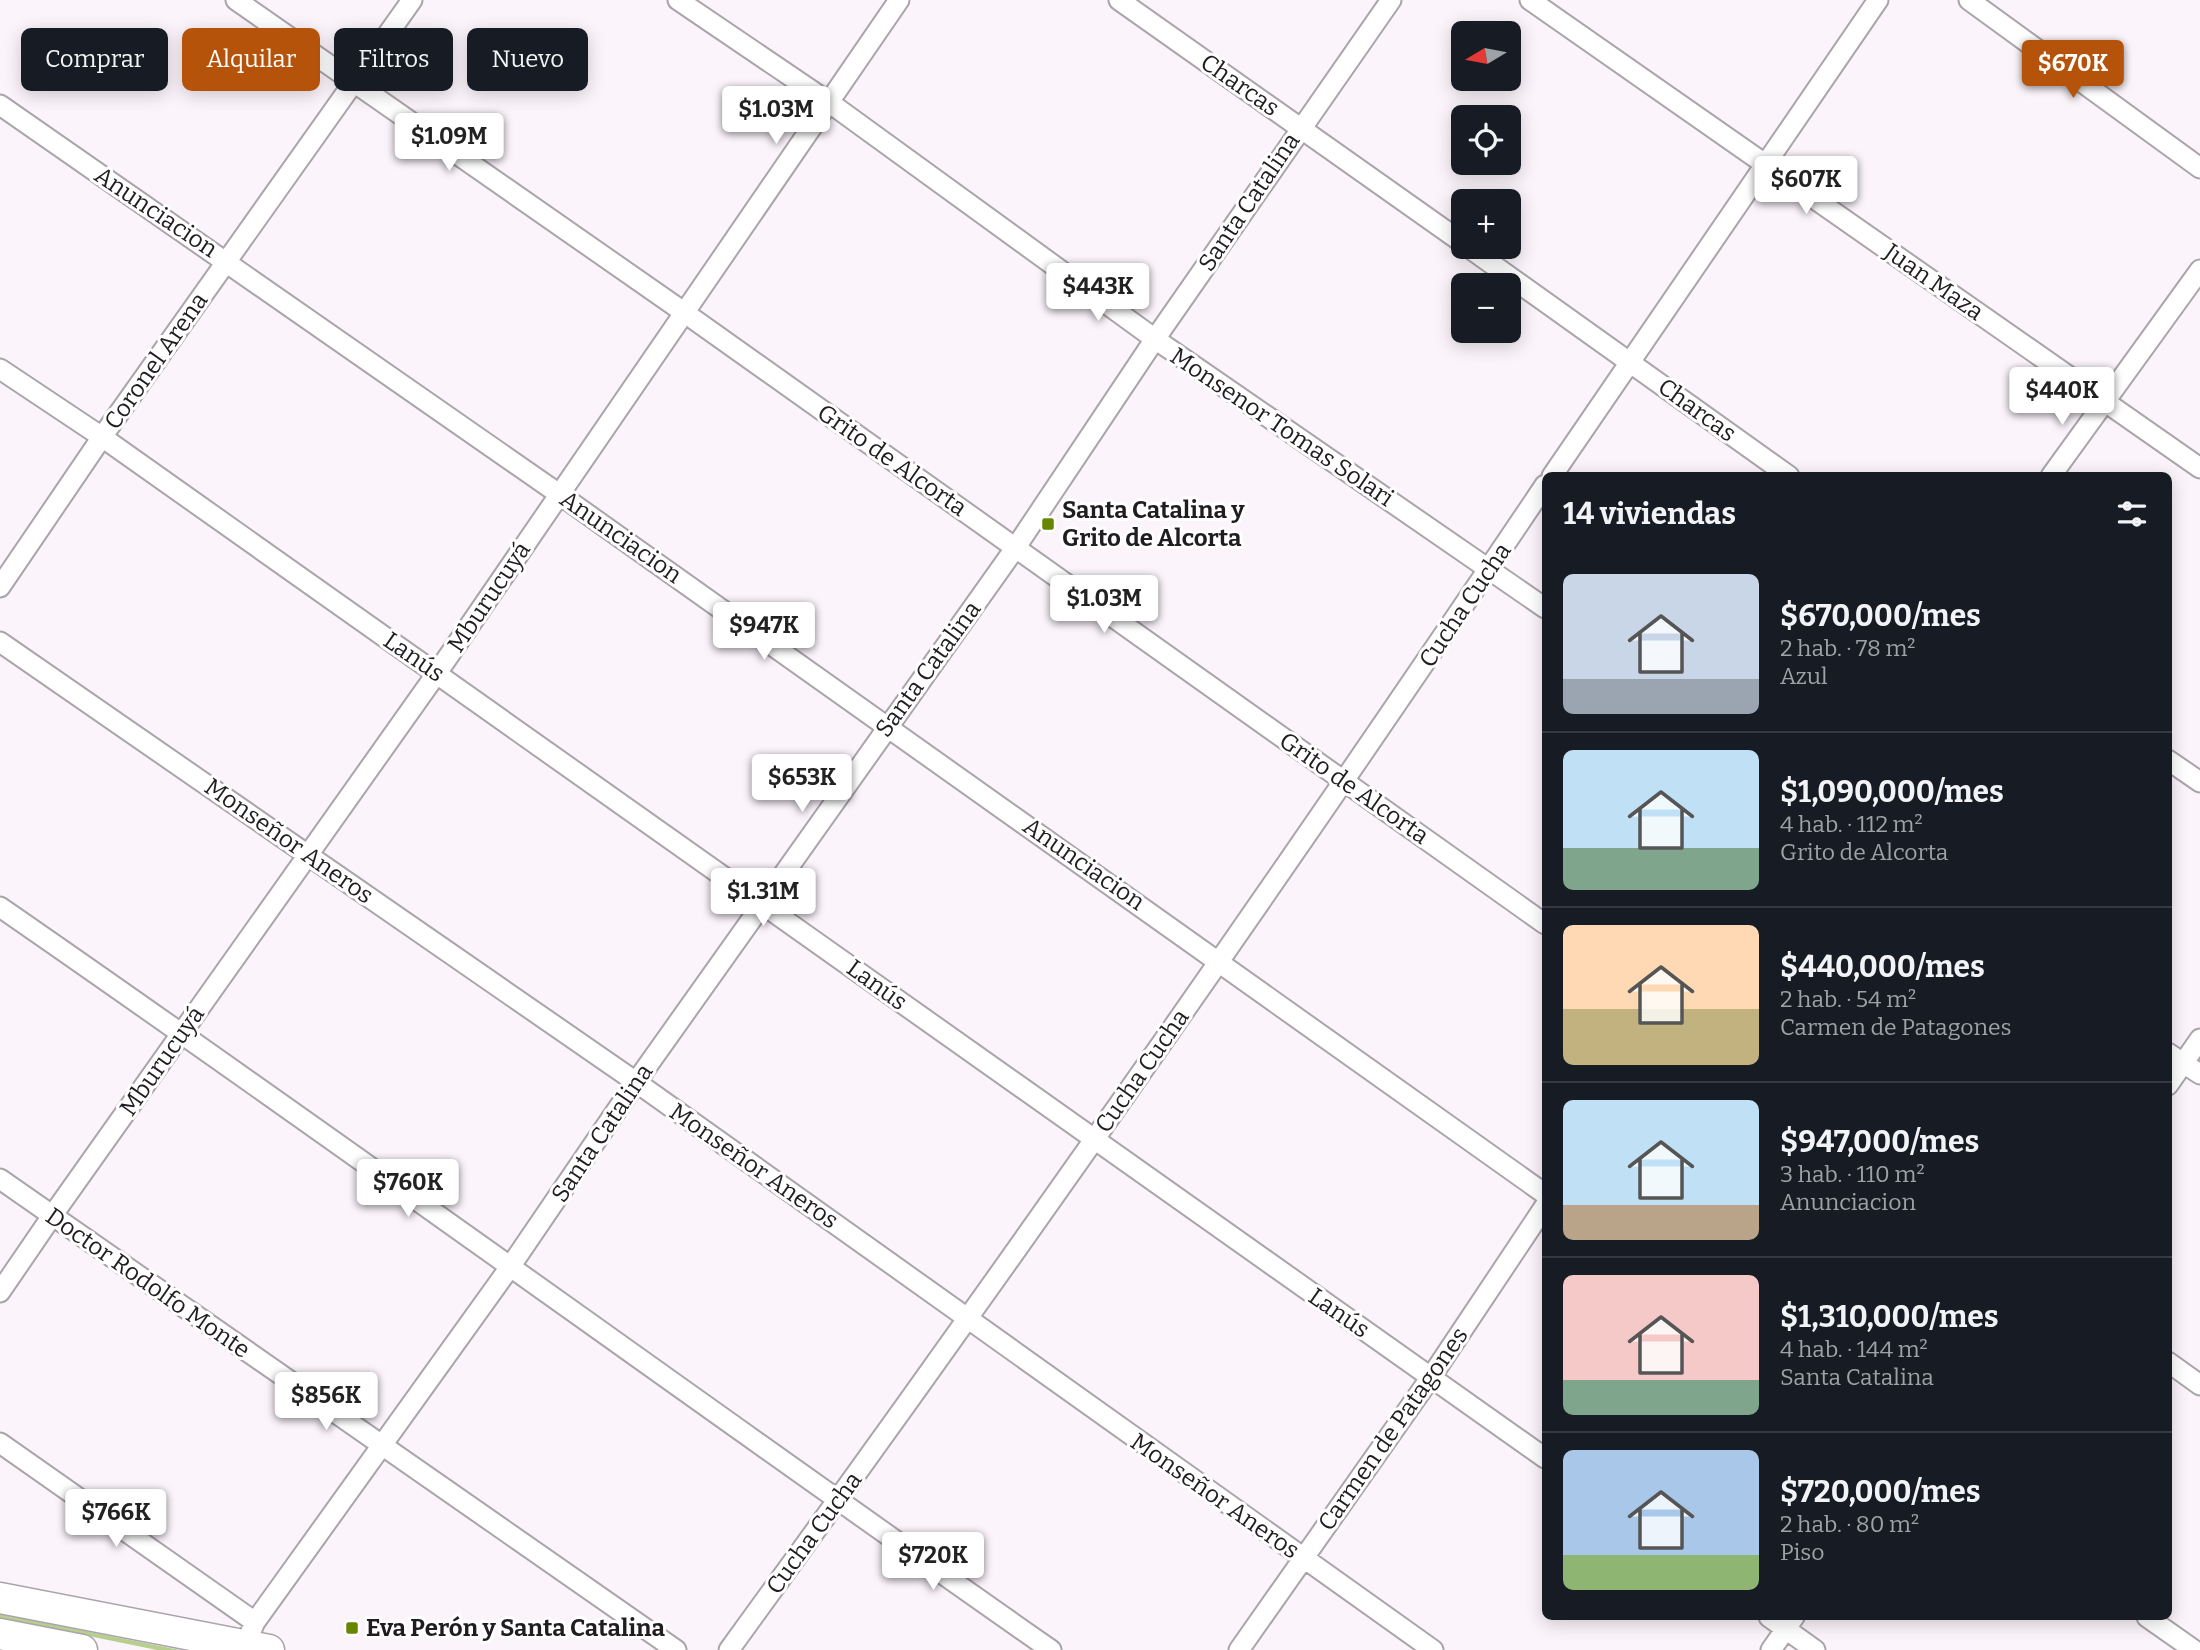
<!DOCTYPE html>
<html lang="es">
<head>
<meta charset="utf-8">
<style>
	body { margin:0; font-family:Bitter,serif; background:#20242c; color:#f1f3f6; height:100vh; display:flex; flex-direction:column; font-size:26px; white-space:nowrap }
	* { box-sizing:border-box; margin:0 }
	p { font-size:23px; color:#9ea1a6 }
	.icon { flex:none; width:38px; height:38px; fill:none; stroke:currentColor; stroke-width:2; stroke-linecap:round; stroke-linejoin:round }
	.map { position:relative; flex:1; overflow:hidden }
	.sheet { position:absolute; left:1542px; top:472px; width:630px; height:1148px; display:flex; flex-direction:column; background:#171b24; border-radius:10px; box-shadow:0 4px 18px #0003 }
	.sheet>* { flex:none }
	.top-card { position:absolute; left:21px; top:28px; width:665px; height:63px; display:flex; gap:14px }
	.needle { width:46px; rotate:260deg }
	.tools { position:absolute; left:1451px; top:21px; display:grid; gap:14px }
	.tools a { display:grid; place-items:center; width:70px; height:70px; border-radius:10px; background:#171b24; box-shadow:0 4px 18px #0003; font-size:35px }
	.price { position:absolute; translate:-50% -60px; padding:0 16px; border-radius:7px; background:#fff; color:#222; font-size:23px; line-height:46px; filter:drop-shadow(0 2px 4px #0008) }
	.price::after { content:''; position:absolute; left:50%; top:42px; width:21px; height:16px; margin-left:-10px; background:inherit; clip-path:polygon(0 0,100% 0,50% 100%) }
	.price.selected { background:#b45309; color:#fff }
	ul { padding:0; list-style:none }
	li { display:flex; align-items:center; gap:21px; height:175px; padding:0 21px }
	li+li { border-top:2px solid #363941 }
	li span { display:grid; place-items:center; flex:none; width:196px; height:140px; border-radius:10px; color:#555 }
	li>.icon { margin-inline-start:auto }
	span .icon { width:84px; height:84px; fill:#fffc; stroke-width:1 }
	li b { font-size:30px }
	h2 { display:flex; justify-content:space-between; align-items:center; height:84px; padding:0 21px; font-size:30px }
	.tag { padding:0 24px; border-radius:10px; background:#171b24; box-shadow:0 4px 18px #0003; font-size:24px; line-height:63px }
	.tag.selected { background:#b45309; color:#fff }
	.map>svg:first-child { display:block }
	.green { fill:#b7cf8c }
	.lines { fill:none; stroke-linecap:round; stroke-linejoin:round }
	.minor-casing { stroke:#aba4aa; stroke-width:23 }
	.primary-casing { stroke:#aba4aa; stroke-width:33 }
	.minor { stroke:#fff; stroke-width:19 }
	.primary { stroke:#fff; stroke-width:30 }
	.poi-dot { fill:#678600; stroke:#fff; stroke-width:2.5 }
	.labels { text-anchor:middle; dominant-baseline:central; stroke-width:6; stroke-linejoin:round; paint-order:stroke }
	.street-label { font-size:24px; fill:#201d20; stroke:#fff }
	.poi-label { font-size:24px; font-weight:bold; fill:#201d20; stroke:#fff; text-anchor:start }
</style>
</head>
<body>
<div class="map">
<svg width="2200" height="1650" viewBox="0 0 2200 1650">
	<rect width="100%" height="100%" fill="#fbf4fb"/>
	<path class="green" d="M 0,1614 L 180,1650 L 157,1650 L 0,1618 Z"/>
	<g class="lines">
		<defs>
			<path id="minor" d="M 236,0 L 685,313 L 1545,924
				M 678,0 L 830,103 L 1155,339 L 1545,608
				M 1119,0 L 1463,243
				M 1530,0 L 2200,468
				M 1969,0 L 2200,168
				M 0,105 L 559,494 L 1545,1194
				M 1468,247 L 1789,476
				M 0,369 L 102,437 L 1545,1458
				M 1552,476 L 1878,0
				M 2051,476 L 2200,270
				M 0,587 L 102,437 L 412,0
				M 0,642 L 636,1082 L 1433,1650
				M 2168,760 L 2200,782
				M 0,907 C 353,1151 699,1404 1051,1650
				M 2168,1053 L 2200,1074
				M 2168,1085 L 2200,1039
				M 0,1179 L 676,1650
				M 0,1292 L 52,1216 L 437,673 L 899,0
				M 2168,1362 L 2200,1385
				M 0,1443 L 255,1622
				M 1769,1617 L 1815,1650
				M 2147,1617 L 2194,1650
				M 245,1645 L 255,1622 L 510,1267 L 636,1082 L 1016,547 L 1155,339 L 1391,0
				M 729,1650 C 1008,1266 1280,879 1545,485
				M 1239,1650 L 1431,1377 L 1545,1206
				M 1771,1650 L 1794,1617"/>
			<path id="primary" d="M 0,1598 L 269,1650
				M 0,1634 L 82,1650"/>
		</defs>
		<use href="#minor" class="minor-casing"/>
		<use href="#primary" class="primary-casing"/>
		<use href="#minor" class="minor"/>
		<use href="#primary" class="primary"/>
	</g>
	<g class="poi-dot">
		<rect x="1041" y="517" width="14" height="14" rx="3.5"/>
		<rect x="345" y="1621" width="14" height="14" rx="3.5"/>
	</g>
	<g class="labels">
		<g class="street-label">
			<text transform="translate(1240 85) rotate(35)">Charcas</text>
			<text transform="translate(1249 202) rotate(-56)">Santa Catalina</text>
			<text transform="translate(156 212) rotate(34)">Anunciacion</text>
			<text transform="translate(1934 282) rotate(35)">Juan Maza</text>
			<text transform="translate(156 361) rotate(-55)">Coronel Arena</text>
			<text transform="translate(1697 410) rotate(36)">Charcas</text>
			<text transform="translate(1282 427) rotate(34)">Monsenor Tomas Solari</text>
			<text transform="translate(892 460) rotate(35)">Grito de Alcorta</text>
			<text transform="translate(621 537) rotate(35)">Anunciacion</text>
			<text transform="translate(489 597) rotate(-56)">Mburucuyá</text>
			<text transform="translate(1465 605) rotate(-56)">Cucha Cucha</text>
			<text transform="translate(414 657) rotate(35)">Lanús</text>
			<text transform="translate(928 669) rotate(-54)">Santa Catalina</text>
			<text transform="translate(1354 788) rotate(35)">Grito de Alcorta</text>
			<text transform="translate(289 841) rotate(35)">Monseñor Aneros</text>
			<text transform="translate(1084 864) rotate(35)">Anunciacion</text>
			<text transform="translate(877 985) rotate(36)">Lanús</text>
			<text transform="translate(162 1061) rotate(-55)">Mburucuyá</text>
			<text transform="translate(1142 1071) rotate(-55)">Cucha Cucha</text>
			<text transform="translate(602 1133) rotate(-56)">Santa Catalina</text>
			<text transform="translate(754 1166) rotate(35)">Monseñor Aneros</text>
			<text transform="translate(148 1283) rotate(35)">Doctor Rodolfo Monte</text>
			<text transform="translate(1339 1313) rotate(35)">Lanús</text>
			<text transform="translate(1393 1429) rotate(-55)">Carmen de Patagones</text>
			<text transform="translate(1215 1496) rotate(35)">Monseñor Aneros</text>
			<text transform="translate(814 1533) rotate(-54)">Cucha Cucha</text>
		</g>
		<g class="poi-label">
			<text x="1062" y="510">Santa Catalina y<tspan x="1062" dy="28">Grito de Alcorta</tspan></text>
			<text x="366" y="1628">Eva Perón y Santa Catalina</text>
		</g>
	</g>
</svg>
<div class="tools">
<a><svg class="needle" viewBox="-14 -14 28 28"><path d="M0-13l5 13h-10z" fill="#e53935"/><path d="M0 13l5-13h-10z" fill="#9ea1a6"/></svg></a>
<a><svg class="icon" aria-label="locate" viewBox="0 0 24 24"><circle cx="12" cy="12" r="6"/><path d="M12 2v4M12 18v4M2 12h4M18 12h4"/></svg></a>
<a>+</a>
<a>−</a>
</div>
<b class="price selected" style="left:2073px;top:100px">$670K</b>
<b class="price" style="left:776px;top:146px">$1.03M</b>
<b class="price" style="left:449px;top:173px">$1.09M</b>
<b class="price" style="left:1806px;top:216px">$607K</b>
<b class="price" style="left:1098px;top:323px">$443K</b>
<b class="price" style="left:2062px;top:427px">$440K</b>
<b class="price" style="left:1104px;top:635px">$1.03M</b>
<b class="price" style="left:764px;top:662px">$947K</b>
<b class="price" style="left:802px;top:814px">$653K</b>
<b class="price" style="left:763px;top:928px">$1.31M</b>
<b class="price" style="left:408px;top:1219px">$760K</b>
<b class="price" style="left:326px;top:1432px">$856K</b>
<b class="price" style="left:116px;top:1549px">$766K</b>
<b class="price" style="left:933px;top:1592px">$720K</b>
<div class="top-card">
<a class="tag">Comprar</a>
<a class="tag selected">Alquilar</a>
<a class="tag">Filtros</a>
<a class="tag">Nuevo</a>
</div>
<section class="sheet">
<h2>14 viviendas<svg class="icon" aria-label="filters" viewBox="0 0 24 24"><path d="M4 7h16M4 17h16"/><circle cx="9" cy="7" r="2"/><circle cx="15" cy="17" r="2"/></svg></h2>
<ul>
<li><span style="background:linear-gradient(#c9d6e8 75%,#9aa5b1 0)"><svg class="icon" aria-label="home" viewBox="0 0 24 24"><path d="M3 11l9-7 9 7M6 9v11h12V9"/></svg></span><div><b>$670,000/mes</b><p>2 hab. · 78 m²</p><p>Azul</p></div></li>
<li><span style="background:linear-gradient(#bfe0f5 70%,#7fa58c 0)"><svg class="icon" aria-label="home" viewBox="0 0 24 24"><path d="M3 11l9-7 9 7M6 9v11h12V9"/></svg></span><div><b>$1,090,000/mes</b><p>4 hab. · 112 m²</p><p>Grito de Alcorta</p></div></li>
<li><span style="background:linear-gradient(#ffd9b3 60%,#c2b280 0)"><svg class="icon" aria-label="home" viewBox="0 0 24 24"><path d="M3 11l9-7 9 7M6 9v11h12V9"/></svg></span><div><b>$440,000/mes</b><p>2 hab. · 54 m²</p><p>Carmen de Patagones</p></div></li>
<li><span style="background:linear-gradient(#bfe0f5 75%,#b9a48a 0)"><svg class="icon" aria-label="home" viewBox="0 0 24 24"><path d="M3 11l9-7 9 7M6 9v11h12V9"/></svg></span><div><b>$947,000/mes</b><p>3 hab. · 110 m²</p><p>Anunciacion</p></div></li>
<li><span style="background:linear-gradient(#f6c9c9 75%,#7fa58c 0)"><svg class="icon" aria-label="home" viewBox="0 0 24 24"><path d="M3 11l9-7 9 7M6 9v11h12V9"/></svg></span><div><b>$1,310,000/mes</b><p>4 hab. · 144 m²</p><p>Santa Catalina</p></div></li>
<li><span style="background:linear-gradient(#a9c7e8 75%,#8fb573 0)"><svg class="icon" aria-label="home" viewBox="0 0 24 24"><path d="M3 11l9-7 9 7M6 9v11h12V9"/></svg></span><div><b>$720,000/mes</b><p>2 hab. · 80 m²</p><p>Piso</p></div></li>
</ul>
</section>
</div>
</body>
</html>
